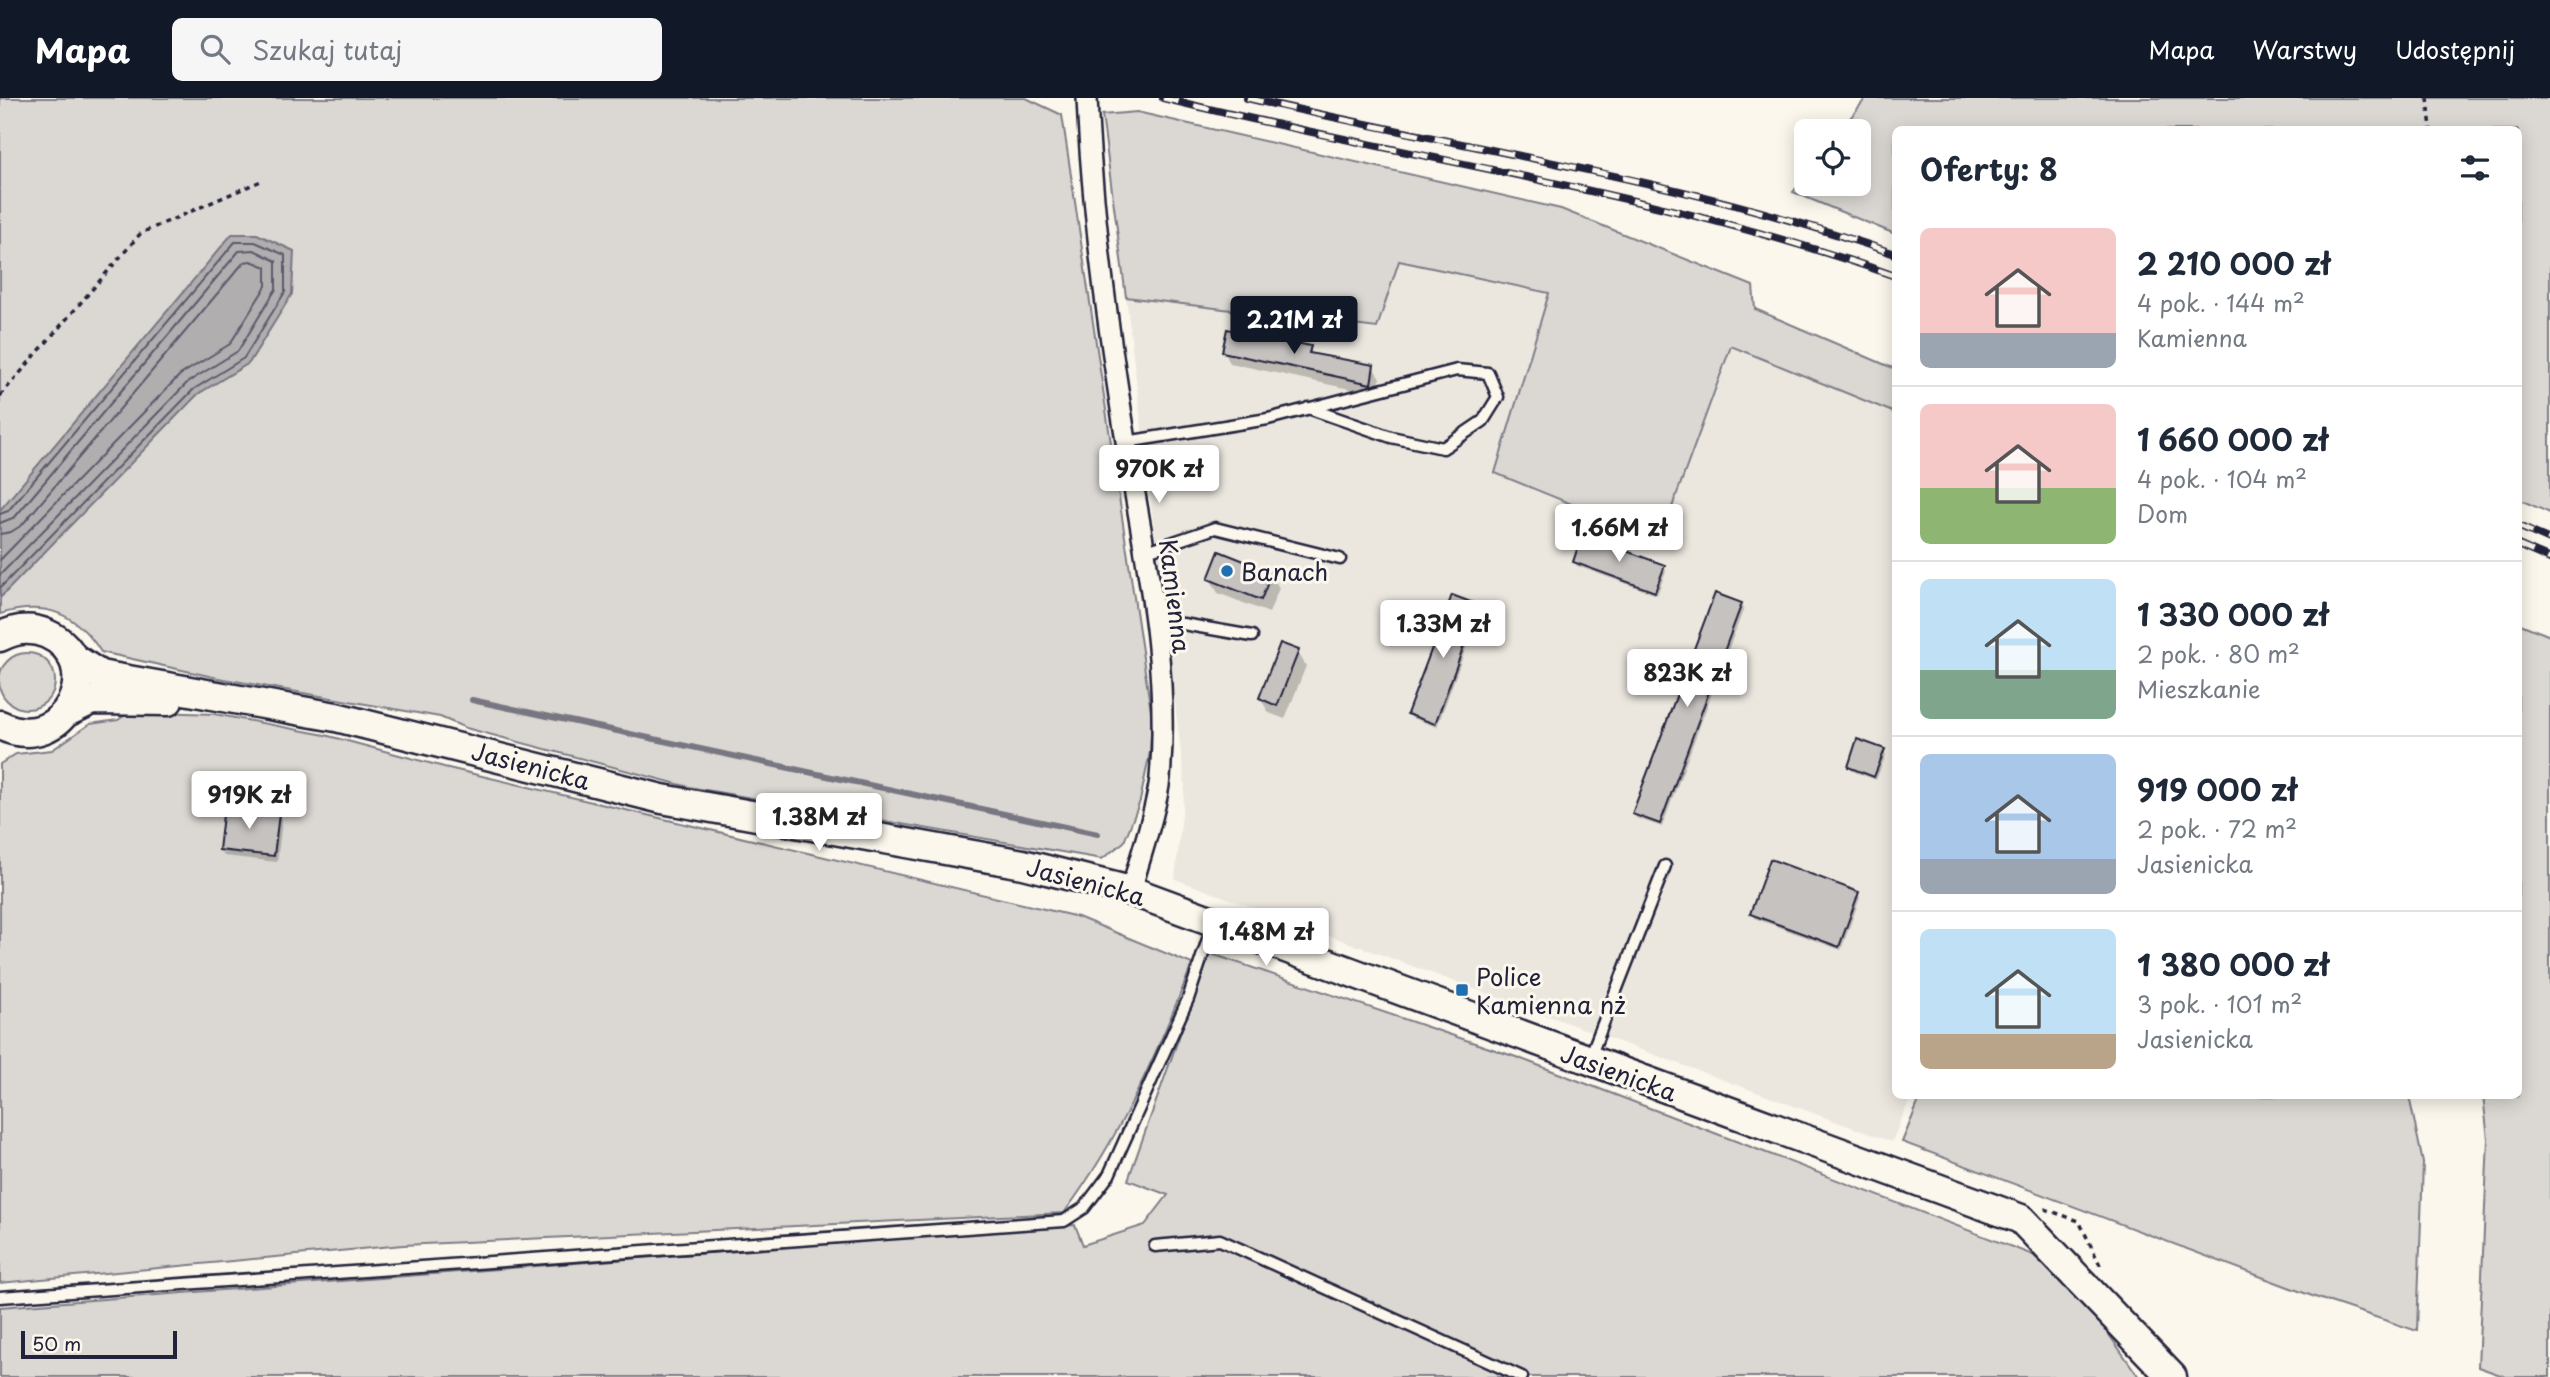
<!DOCTYPE html>
<html lang="pl">
<head>
<meta charset="utf-8">
<style>
	body { margin:0; font-family:"Playpen Sans",sans-serif; background:#f6f6f7; color:#1f2937; height:100vh; display:flex; flex-direction:column; font-size:26px; white-space:nowrap }
	* { box-sizing:border-box; margin:0 }
	p { font-size:23px; color:#747a83 }
	.icon { flex:none; width:38px; height:38px; fill:none; stroke:currentColor; stroke-width:2; stroke-linecap:round; stroke-linejoin:round }
	.map { position:relative; flex:1; overflow:hidden }
	.panel { position:absolute; left:1892px; top:28px; width:630px; height:973px; display:flex; flex-direction:column; background:#fff; border-radius:10px; box-shadow:0 4px 18px #0003 }
	.panel>* { flex:none }
	.controls { position:absolute; left:1794px; top:21px; display:grid; gap:14px }
	.controls a { display:grid; place-items:center; width:77px; height:77px; border-radius:10px; background:#fff; box-shadow:0 4px 18px #0003; font-size:35px }
	.scale { position:absolute; left:21px; bottom:18px; width:156px; box-sizing:border-box; padding-left:7px; border:4px solid #22223b; border-top:0; font-size:19px; line-height:24px; white-space:nowrap; color:#22223b; -webkit-text-stroke:5px #fbf7ec; paint-order:stroke }
	.price { position:absolute; translate:-50% -60px; padding:0 16px; border-radius:7px; background:#fff; color:#222; font-size:23px; line-height:46px; filter:drop-shadow(0 2px 4px #0008) }
	.price::after { content:''; position:absolute; left:50%; top:42px; width:21px; height:16px; margin-left:-10px; background:inherit; clip-path:polygon(0 0,100% 0,50% 100%) }
	.price.current { background:#111827; color:#fff }
	ul { padding:0; list-style:none }
	li { display:flex; align-items:center; gap:21px; height:175px; padding:0 28px }
	li+li { border-top:2px solid #e0e1e3 }
	li span { display:grid; place-items:center; flex:none; width:196px; height:140px; border-radius:10px; color:#555 }
	li>.icon { margin-inline-start:auto }
	span .icon { width:84px; height:84px; fill:#fffc; stroke-width:1 }
	li b { font-size:30px }
	h2 { display:flex; justify-content:space-between; align-items:center; height:84px; padding:0 28px; font-size:30px }
	header { display:flex; align-items:center; gap:42px; box-sizing:border-box; height:98px; padding:0 35px; background:#111827; color:#fff }
	header strong { font-size:33px }
	nav { display:flex; gap:38px; margin-inline-start:auto; font-size:24px }
	.search { width:490px; height:63px; background:#f6f6f7; display:flex; align-items:center; gap:18px; box-sizing:border-box; padding:0 24px; border-radius:10px; color:#747a83; font-size:26px }
	.map>svg:first-child { display:block }
	.built { fill:#ebe7df }
	.green { fill:#dbd8d3; stroke:#7e7d87; stroke-width:2 }
	.water { fill:#b1aeb0; stroke:#787681; stroke-width:2 }
	.shadow { fill:#0003 }
	.lines { fill:none; stroke-linecap:round; stroke-linejoin:round }
	.shore { stroke:#5b5a6a; stroke-width:2 }
	.stream { stroke:#787681; stroke-width:6 }
	.building { fill:#c6c2c0; stroke:#22223b; stroke-width:2 }
	.lane-casing { stroke:#22223b; stroke-width:15 }
	.street-casing { stroke:#22223b; stroke-width:24 }
	.secondary-casing { stroke:#22223b; stroke-width:33 }
	.path { stroke:#22223b; stroke-width:3.5; stroke-dasharray:5 5; stroke-linecap:butt }
	.lane { stroke:#fbf7ec; stroke-width:10 }
	.street { stroke:#fbf7ec; stroke-width:19 }
	.secondary { stroke:#fbf7ec; stroke-width:28 }
	.rail-casing { stroke:#22223b; stroke-width:8 }
	.rail { stroke:#fbf7ec; stroke-width:5; stroke-dasharray:16; stroke-linecap:butt }
	.poi-dot { fill:#1f6fb2; stroke:#fbf7ec; stroke-width:2.5 }
	.labels { text-anchor:middle; dominant-baseline:central; stroke-width:6; stroke-linejoin:round; paint-order:stroke }
	.poi-label { font-size:24px; fill:#22223b; stroke:#fbf7ec; text-anchor:start }
	.street-label { font-size:24px; fill:#22223b; stroke:#fbf7ec }
</style>
</head>
<body>
<header>
<strong>Mapa</strong>
<div class="search"><svg class="icon" aria-label="search" viewBox="0 0 24 24"><circle cx="10" cy="10" r="6"/><path d="M15 15l6 6"/></svg>Szukaj tutaj</div>
<nav><a>Mapa</a><a>Warstwy</a><a>Udostępnij</a></nav>
</header>
<div class="map">
<svg width="2550" height="1279" viewBox="0 0 2550 1279">
	<rect width="100%" height="100%" fill="#fbf7ec"/>
	<filter id="ink" filterUnits="userSpaceOnUse"><feTurbulence type="fractalNoise" baseFrequency=".0143" numOctaves="2"/><feDisplacementMap in="SourceGraphic" scale="14" xChannelSelector="R" yChannelSelector="G"/><feConvolveMatrix kernelMatrix="1 2 1 2 8 2 1 2 1" color-interpolation-filters="sRGB"/></filter>
	<g filter="url(#ink)">
		<path class="built" d="M 1398,163 L 1550,196 L 1496,375 L 1660,441 L 1731,248 L 1895,315 L 1895,998 L 1911,998 L 1892,1044 L 1175,781 L 1185,688 L 1126,199 L 1377,230 Z"/>
		<path class="green" d="M 0,0 L 1026,0 L 1062,17 L 1152,620 L 1150,654 L 1140,703 L 1124,744 L 1102,761 L 689,689 L 466,630 L 440,619 L 218,580 L 101,554 C 76,514 45,503 0,516 Z
			M 1866,0 L 2550,0 L 2550,415 L 2518,401 L 2518,32 L 1895,32 L 1895,136 L 1793,94 L 1806,77 L 1806,86 L 1858,86 L 1858,33 L 1840,33 Z
			M 1137,14 L 1561,111 L 1753,188 L 1755,211 L 1895,271 L 1895,315 L 1731,248 L 1660,442 L 1495,375 L 1549,195 L 1399,163 L 1377,230 L 1126,199 L 1102,17 Z
			M 2518,525 L 2550,538 L 2550,1279 L 2506,1279 L 2478,1269 L 2488,1041 L 2483,998 L 2518,998 Z
			M-1 583a28 28 0 1 1 56 0a28 28 0 1 1-56 0Z
			M 131,613 L 214,616 L 325,637 L 444,669 L 1078,819 L 1192,866 C 1158,954 1120,1040 1064,1115 L 403,1147 L 0,1185 L 0,666 L 16,656 L 52,652 L 90,626 L 118,622 Z
			M 1209,855 L 1519,960 L 2033,1157 L 2090,1210 L 2139,1279 L 0,1279 L 0,1209 L 1075,1127 L 1083,1147 L 1145,1127 L 1168,1097 L 1128,1082 Z
			M 1921,998 L 2409,998 L 2423,1065 L 2417,1233 L 2315,1199 L 1902,1044 Z"/>
		<path class="water" d="M 232,136 L 257,136 L 294,153 L 292,196 L 249,265 L 198,296 L 0,500 L 0,412 Z"/>
		<path class="shadow" d="M 1310,250 L 1314,258 L 1373,269 L 1380,280 L 1377,297 L 1230,265 L 1224,254 Z
			M 1575,464 L 1664,468 L 1666,473 L 1657,497 L 1577,468 Z
			M 1271,475 L 1279,490 L 1269,515 L 1218,495 L 1210,481 Z
			M 1741,506 L 1744,510 L 1662,729 L 1636,720 L 1634,716 Z
			M 1478,508 L 1480,512 L 1437,629 L 1412,620 L 1409,616 Z
			M 1297,553 L 1306,568 L 1285,621 L 1269,615 L 1260,600 Z
			M 1883,653 L 1886,657 L 1876,682 L 1852,673 L 1850,669 Z
			M 278,716 L 282,723 L 277,764 L 224,758 L 220,751 Z
			M 1858,795 L 1860,800 L 1841,852 L 1754,820 L 1752,815 Z"/>
		<g class="lines">
			<path class="shore" d="M 0,416 L 8,413 L 235,144 L 255,144 L 285,157 L 285,194 L 244,260 L 194,291 L 0,490
				M 0,425 L 15,419 L 239,153 L 254,152 L 276,163 L 276,191 L 238,253 L 188,284 L 0,477
				M 0,436 L 11,434 L 22,427 L 244,164 L 251,163 L 266,169 L 266,188 L 230,246 L 180,277 L 0,462"/>
			<path class="stream" d="M 472,602 L 1098,736"/>
		</g>
		<path class="building" d="M 1227,231 L 1311,248 L 1309,255 L 1374,267 L 1371,286 L 1222,254 Z
			M 1582,437 L 1665,467 L 1655,494 L 1573,464 Z
			M 1219,453 L 1272,474 L 1261,502 L 1208,481 Z
			M 1715,495 L 1742,505 L 1660,726 L 1632,716 Z
			M 1452,497 L 1479,507 L 1435,626 L 1407,616 Z
			M 1280,545 L 1299,552 L 1277,608 L 1259,600 Z
			M 1857,641 L 1885,651 L 1874,679 L 1848,669 Z
			M 224,708 L 279,715 L 274,758 L 219,752 Z
			M 1770,761 L 1859,794 L 1839,849 L 1750,816 Z"/>
		<g class="lines">
			<defs>
				<path id="lane" d="M 1126,344 L 1268,321 L 1457,272 L 1488,275 L 1498,299 L 1483,323 L 1443,350 L 1391,339 L 1308,310
					M 1147,453 L 1215,430 L 1340,461
					M 1157,527 L 1183,526 L 1252,538
					M 1590,959 L 1665,768
					M 1155,1148 L 1220,1142 L 1522,1279
					M 0,1199 L 1064,1123 L 1084,1110 L 1109,1077 L 1188,901 L 1213,826"/>
				<path id="street" d="M 1087,0 C 1092,114 1108,230 1126,343 C 1144,455 1170,565 1160,680 C 1156,715 1140,758 1131,793"/>
				<path id="secondary" d="M 0,539 C 15,531 31,529 47,536 C 110,564 65,660 0,627
					M 72,559 L 100,577 L 336,619 L 662,701 L 1023,766 L 1131,793 L 2021,1121 L 2172,1279
					M 65,615 L 92,602 L 168,603"/>
			</defs>
			<use href="#lane" class="lane-casing"/>
			<use href="#street" class="street-casing"/>
			<use href="#secondary" class="secondary-casing"/>
			<path class="path" d="M 2428,0 L 2431,32
				M 0,298 L 141,135 L 261,83
				M 2045,1111 L 2079,1123 L 2101,1169"/>
			<use href="#lane" class="lane"/>
			<use href="#street" class="street"/>
			<use href="#secondary" class="secondary"/>
			<defs>
				<path id="rail" d="M 1163,0 C 1407,61 1657,93 1895,178
					M 1247,0 C 1464,51 1685,81 1895,156
					M 2518,428 L 2550,442
					M 2518,447 L 2550,461"/>
			</defs>
			<use href="#rail" class="rail-casing"/>
			<use href="#rail" class="rail"/>
		</g>
	</g>
	<g class="poi-dot">
		<circle cx="1227" cy="473" r="7"/>
		<rect x="1455" y="885" width="14" height="14" rx="3.5"/>
	</g>
	<g class="labels">
		<g class="poi-label">
			<text x="1241" y="473">Banach</text>
			<text x="1476" y="878">Police<tspan x="1476" dy="28">Kamienna nż</tspan></text>
		</g>
		<g class="street-label">
			<text transform="translate(1176 498) rotate(83)">Kamienna</text>
			<text transform="translate(531 667) rotate(15)">Jasienicka</text>
			<text transform="translate(1086 783) rotate(15)">Jasienicka</text>
			<text transform="translate(1619 974) rotate(20)">Jasienicka</text>
		</g>
	</g>
</svg>
<div class="controls">
<a><svg class="icon" aria-label="locate" viewBox="0 0 24 24"><circle cx="12" cy="12" r="6"/><path d="M12 2v4M12 18v4M2 12h4M18 12h4"/></svg></a>
</div>
<div class="scale">50 m</div>
<b class="price current" style="left:1294px;top:258px">2.21M zł</b>
<b class="price" style="left:1159px;top:407px">970K zł</b>
<b class="price" style="left:1619px;top:466px">1.66M zł</b>
<b class="price" style="left:1443px;top:562px">1.33M zł</b>
<b class="price" style="left:1687px;top:611px">823K zł</b>
<b class="price" style="left:249px;top:733px">919K zł</b>
<b class="price" style="left:819px;top:755px">1.38M zł</b>
<b class="price" style="left:1266px;top:870px">1.48M zł</b>
<section class="panel">
<h2>Oferty: 8<svg class="icon" aria-label="filters" viewBox="0 0 24 24"><path d="M4 7h16M4 17h16"/><circle cx="9" cy="7" r="2"/><circle cx="15" cy="17" r="2"/></svg></h2>
<ul>
<li><span style="background:linear-gradient(#f6c9c9 75%,#9aa5b1 0)"><svg class="icon" aria-label="home" viewBox="0 0 24 24"><path d="M3 11l9-7 9 7M6 9v11h12V9"/></svg></span><div><b>2 210 000 zł</b><p>4 pok. · 144 m²</p><p>Kamienna</p></div></li>
<li><span style="background:linear-gradient(#f6c9c9 60%,#8fb573 0)"><svg class="icon" aria-label="home" viewBox="0 0 24 24"><path d="M3 11l9-7 9 7M6 9v11h12V9"/></svg></span><div><b>1 660 000 zł</b><p>4 pok. · 104 m²</p><p>Dom</p></div></li>
<li><span style="background:linear-gradient(#bfe0f5 65%,#7fa58c 0)"><svg class="icon" aria-label="home" viewBox="0 0 24 24"><path d="M3 11l9-7 9 7M6 9v11h12V9"/></svg></span><div><b>1 330 000 zł</b><p>2 pok. · 80 m²</p><p>Mieszkanie</p></div></li>
<li><span style="background:linear-gradient(#a9c7e8 75%,#9aa5b1 0)"><svg class="icon" aria-label="home" viewBox="0 0 24 24"><path d="M3 11l9-7 9 7M6 9v11h12V9"/></svg></span><div><b>919 000 zł</b><p>2 pok. · 72 m²</p><p>Jasienicka</p></div></li>
<li><span style="background:linear-gradient(#bfe0f5 75%,#b9a48a 0)"><svg class="icon" aria-label="home" viewBox="0 0 24 24"><path d="M3 11l9-7 9 7M6 9v11h12V9"/></svg></span><div><b>1 380 000 zł</b><p>3 pok. · 101 m²</p><p>Jasienicka</p></div></li>
</ul>
</section>
</div>
</body>
</html>
